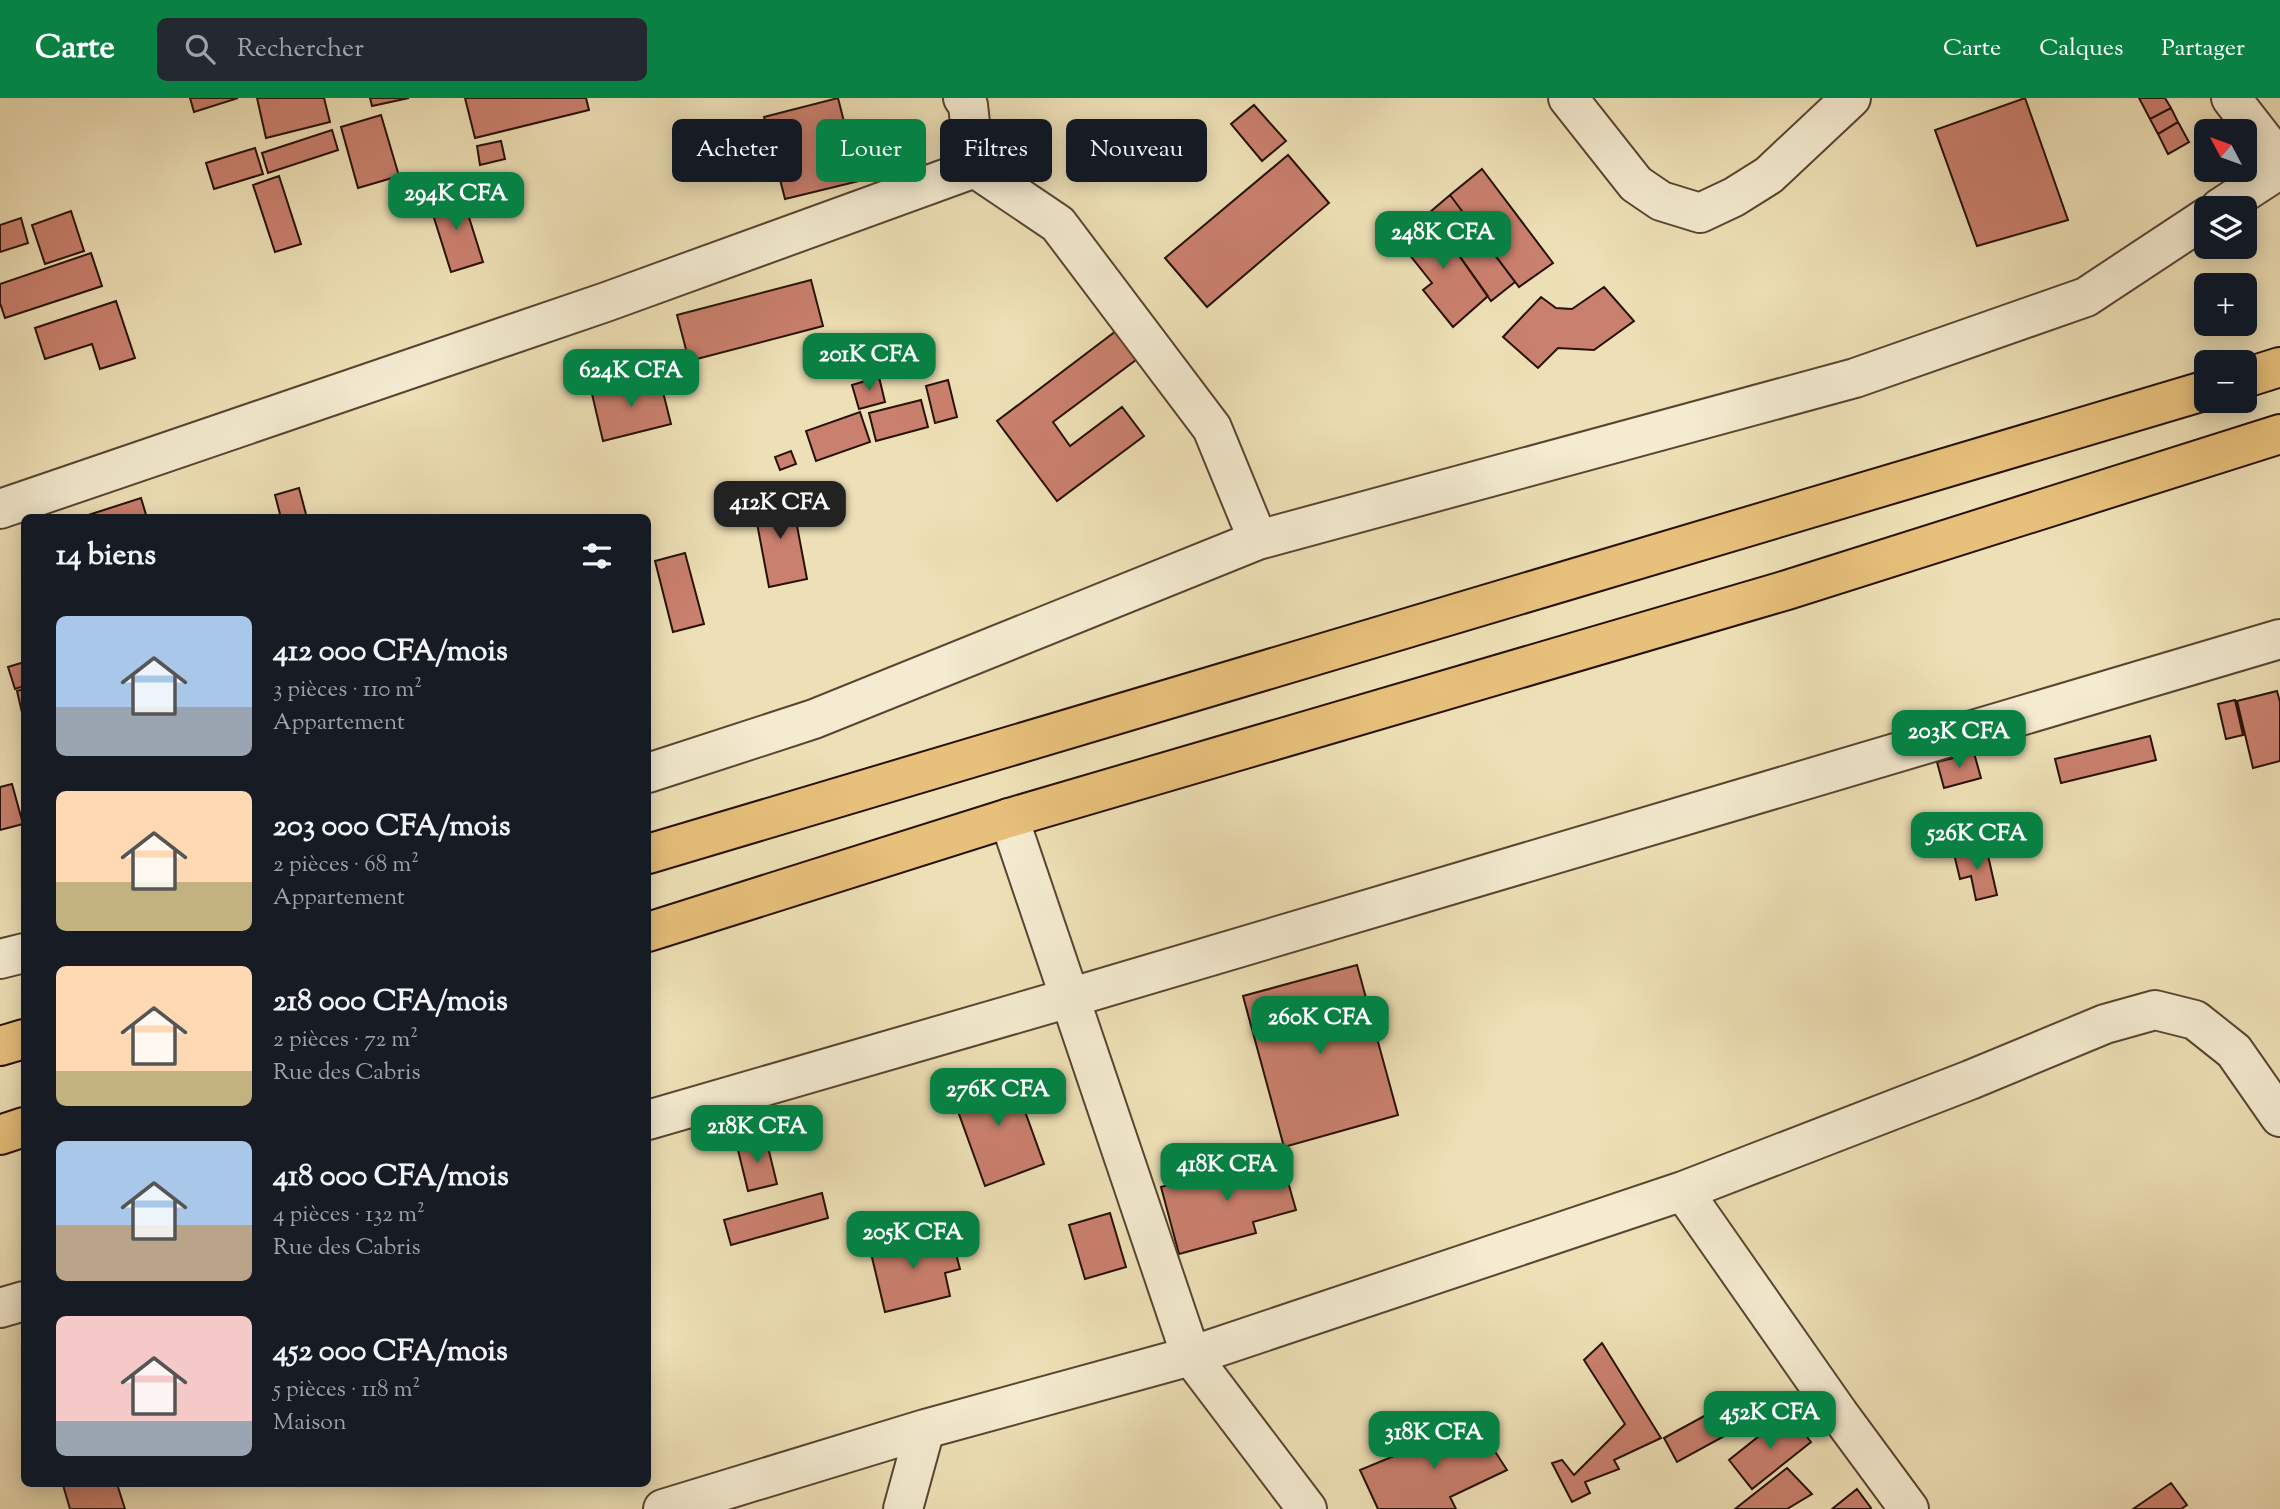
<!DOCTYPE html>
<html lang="fr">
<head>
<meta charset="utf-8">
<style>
	body { margin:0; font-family:"Sorts Mill Goudy",serif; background:#242831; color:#f1f3f6; height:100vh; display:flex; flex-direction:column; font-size:26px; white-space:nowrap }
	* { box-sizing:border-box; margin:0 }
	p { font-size:23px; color:#9ea1a6 }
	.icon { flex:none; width:38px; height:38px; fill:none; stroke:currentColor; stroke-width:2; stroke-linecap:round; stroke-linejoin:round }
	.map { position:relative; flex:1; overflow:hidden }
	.drawer { position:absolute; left:21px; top:416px; width:630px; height:973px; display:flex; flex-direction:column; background:#171b24; border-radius:10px; box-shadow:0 4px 18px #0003 }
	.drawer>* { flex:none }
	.hud { position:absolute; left:672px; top:21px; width:665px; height:63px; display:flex; gap:14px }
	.needle { width:46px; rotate:311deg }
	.buttons { position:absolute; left:2194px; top:21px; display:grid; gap:14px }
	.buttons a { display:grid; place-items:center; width:63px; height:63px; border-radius:10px; background:#171b24; box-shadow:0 4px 18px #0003; font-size:35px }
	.price { position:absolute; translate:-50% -60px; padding:0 16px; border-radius:14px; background:#0b8043; color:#fff; font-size:23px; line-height:46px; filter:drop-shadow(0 2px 4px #0008) }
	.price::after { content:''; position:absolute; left:50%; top:42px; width:21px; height:16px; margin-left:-10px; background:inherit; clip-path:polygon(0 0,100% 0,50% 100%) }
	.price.current { background:#222; color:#fff }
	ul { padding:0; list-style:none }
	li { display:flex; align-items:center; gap:21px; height:175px; padding:0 35px }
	li span { display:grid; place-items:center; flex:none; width:196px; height:140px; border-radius:10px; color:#555 }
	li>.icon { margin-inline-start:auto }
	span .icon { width:84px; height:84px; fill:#fffc; stroke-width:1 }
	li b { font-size:30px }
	h2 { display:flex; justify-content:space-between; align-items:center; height:84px; padding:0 35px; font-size:30px }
	.tag { padding:0 24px; border-radius:10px; background:#171b24; box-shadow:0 4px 18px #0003; font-size:24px; line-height:63px }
	.tag.current { background:#0b8043; color:#fff }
	header { display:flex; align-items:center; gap:42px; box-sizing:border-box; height:98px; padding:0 35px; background:#0b8043; color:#fff }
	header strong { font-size:33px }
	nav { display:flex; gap:38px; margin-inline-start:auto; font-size:24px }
	.search { width:490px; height:63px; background:#242831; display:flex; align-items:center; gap:18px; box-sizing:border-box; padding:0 24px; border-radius:10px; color:#9ea1a6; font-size:26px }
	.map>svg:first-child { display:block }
	.building { fill:#ca806e; stroke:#271106; stroke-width:2 }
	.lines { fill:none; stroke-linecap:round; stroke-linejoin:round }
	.minor-casing { stroke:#594532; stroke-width:42 }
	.major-casing { stroke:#271106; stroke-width:42 }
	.minor { stroke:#f4ebd0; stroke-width:38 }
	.major { stroke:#e7c07b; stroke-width:38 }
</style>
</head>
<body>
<header>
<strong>Carte</strong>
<div class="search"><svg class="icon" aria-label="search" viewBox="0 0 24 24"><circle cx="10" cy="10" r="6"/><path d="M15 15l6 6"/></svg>Rechercher</div>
<nav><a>Carte</a><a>Calques</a><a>Partager</a></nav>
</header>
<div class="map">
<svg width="2280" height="1411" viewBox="0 0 2280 1411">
	<rect width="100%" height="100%" fill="#eee0b6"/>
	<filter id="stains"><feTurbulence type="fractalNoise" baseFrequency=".00286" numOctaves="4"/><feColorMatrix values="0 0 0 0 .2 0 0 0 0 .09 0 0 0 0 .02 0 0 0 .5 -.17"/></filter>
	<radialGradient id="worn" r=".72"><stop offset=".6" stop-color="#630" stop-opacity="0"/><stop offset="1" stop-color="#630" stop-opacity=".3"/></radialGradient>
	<path class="building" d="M 190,0 L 238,0 L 194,14 Z
		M 257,0 L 324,0 L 330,24 L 266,40 Z
		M 370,0 L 409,0 L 372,8 Z
		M 465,0 L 586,0 L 589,12 L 475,40 Z
		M 838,0 L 859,83 L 785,101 L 764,19 Z
		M 2025,0 L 2068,122 L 1977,148 L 1935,32 Z
		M 2139,0 L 2165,0 L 2171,10 L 2150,21 Z
		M 1254,7 L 1286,43 L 1262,63 L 1231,26 Z
		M 2171,10 L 2178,24 L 2158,36 L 2150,21 Z
		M 381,17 L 399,78 L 358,90 L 341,29 Z
		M 2178,24 L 2189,44 L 2168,56 L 2158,36 Z
		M 332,32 L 338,52 L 268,75 L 262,55 Z
		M 501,43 L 505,61 L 480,67 L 477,48 Z
		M 255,50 L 263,76 L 214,91 L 206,65 Z
		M 1288,57 L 1329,105 L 1207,209 L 1165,160 Z
		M 1482,71 L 1553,165 L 1519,189 L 1450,97 Z
		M 279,78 L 301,146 L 275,154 L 253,87 Z
		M 461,94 L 483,164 L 451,174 L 429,104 Z
		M 1450,97 L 1515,184 L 1491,203 L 1429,115 Z
		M 71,113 L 84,153 L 45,166 L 32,127 Z
		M 1429,115 L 1488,198 L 1453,229 L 1423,192 L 1432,185 L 1397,141 Z
		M 21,120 L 28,145 L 0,154 L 0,127 Z
		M 91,155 L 102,188 L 5,220 L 0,205 L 0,186 Z
		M 811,182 L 823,228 L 689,263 L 677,217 Z
		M 1604,189 L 1634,223 L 1594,252 L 1558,250 L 1538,270 L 1503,239 L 1541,199 L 1556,210 L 1572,211 Z
		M 116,203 L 135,260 L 100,271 L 92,246 L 45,261 L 35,230 Z
		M 1120,230 L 1140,259 L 1053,324 L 1070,348 L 1122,309 L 1144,338 L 1057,403 L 997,323 Z
		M 659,278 L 671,326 L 603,343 L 592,296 Z
		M 879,279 L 885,304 L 859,311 L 852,287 Z
		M 948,282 L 957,319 L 935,325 L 926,288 Z
		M 921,302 L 928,329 L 876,343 L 869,315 Z
		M 860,314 L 870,344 L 816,363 L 806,333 Z
		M 791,353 L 796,366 L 780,372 L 775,359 Z
		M 299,390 L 307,420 L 281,420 L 275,397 Z
		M 791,396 L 807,481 L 769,489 L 753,404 Z
		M 141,400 L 147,420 L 79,420 Z
		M 685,455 L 704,526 L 673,534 L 655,463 Z
		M 24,564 L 24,588 L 15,591 L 8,569 Z
		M 24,591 L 24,619 L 23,619 L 17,593 Z
		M 2277,593 L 2280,604 L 2280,663 L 2253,670 L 2237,603 Z
		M 2235,602 L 2243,637 L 2226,641 L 2218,606 Z
		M 2150,638 L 2156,662 L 2061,685 L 2055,661 Z
		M 1974,655 L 1981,680 L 1944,690 L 1937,664 Z
		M 12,686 L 23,726 L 0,732 L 0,689 Z
		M 1986,749 L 1997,797 L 1976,802 L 1971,778 L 1960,781 L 1954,756 Z
		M 1357,867 L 1398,1017 L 1284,1049 L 1243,898 Z
		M 1010,972 L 1044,1066 L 985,1088 L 951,994 Z
		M 766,1041 L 777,1086 L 748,1093 L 737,1048 Z
		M 1280,1056 L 1296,1112 L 1253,1124 L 1256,1135 L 1179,1156 L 1161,1089 Z
		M 822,1095 L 828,1120 L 731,1147 L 724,1122 Z
		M 1110,1115 L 1126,1169 L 1085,1181 L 1069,1127 Z
		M 935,1134 L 940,1155 L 955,1152 L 960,1171 L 945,1175 L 950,1198 L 885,1214 L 870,1151 Z
		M 1602,1245 L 1661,1340 L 1614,1362 L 1619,1371 L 1585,1384 L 1590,1395 L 1572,1404 L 1552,1365 L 1562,1362 L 1574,1377 L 1625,1326 L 1584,1262 Z
		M 1737,1300 L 1750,1324 L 1677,1364 L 1664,1340 Z
		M 1788,1315 L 1811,1344 L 1752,1391 L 1729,1362 Z
		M 1476,1324 L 1507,1372 L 1450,1399 L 1456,1411 L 1378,1411 L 1360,1372 Z
		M 1787,1370 L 1812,1396 L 1787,1411 L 1735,1411 Z
		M 2171,1385 L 2187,1407 L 2181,1411 L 2133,1411 Z
		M 117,1386 L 125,1411 L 70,1411 L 63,1387 Z
		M 1857,1391 L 1871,1410 L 1870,1411 L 1832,1411 Z"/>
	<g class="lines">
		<defs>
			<path id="minor" d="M 963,0 L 968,7 L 975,70
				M 1568,0 L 1636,86 L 1661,103 L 1700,115 L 1734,99 L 1769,77 L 1851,0
				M 2231,0 L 2280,63
				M 975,70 L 1058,126 L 1212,330 L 1258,442
				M 2220,110 L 2280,71
				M 0,411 L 606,204 L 975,70
				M 648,675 L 814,621 L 1258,442 L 1855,280 L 2086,199 L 2207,119
				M 1009,720 L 1191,1258 L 1307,1411
				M 0,861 L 24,855
				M 648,1022 L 1069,900 L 2280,541
				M 1683,1093 L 1839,1316 L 1909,1411
				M 0,1210 L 24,1203
				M 663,1411 L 925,1331 L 1191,1258 L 1683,1093 L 1970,982 L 2105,926 L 2155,912 L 2195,922 L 2234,953 L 2280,1019
				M 903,1411 L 925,1331"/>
			<path id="major" d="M 2245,280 L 2280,269
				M 648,756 L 2207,292
				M 648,834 L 1009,720 L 1787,492 L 2280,336
				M 0,948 L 24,941
				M 0,1037 L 24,1029"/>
		</defs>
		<use href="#minor" class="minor-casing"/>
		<use href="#major" class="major-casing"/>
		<use href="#minor" class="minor"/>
		<use href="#major" class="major"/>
	</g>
	<rect width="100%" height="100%" filter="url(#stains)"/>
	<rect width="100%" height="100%" fill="url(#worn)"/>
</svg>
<div class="buttons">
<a><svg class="needle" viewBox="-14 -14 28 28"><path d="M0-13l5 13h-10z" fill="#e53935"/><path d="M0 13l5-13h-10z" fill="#9ea1a6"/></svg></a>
<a><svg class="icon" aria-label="layers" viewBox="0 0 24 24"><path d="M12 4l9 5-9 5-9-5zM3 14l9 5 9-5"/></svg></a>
<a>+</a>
<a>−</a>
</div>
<b class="price" style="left:456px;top:134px">294K CFA</b>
<b class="price" style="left:1443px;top:173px">248K CFA</b>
<b class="price" style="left:869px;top:295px">201K CFA</b>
<b class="price" style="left:631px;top:311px">624K CFA</b>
<b class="price current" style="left:780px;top:443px">412K CFA</b>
<b class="price" style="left:1959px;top:672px">203K CFA</b>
<b class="price" style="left:1977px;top:774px">526K CFA</b>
<b class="price" style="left:1320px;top:958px">260K CFA</b>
<b class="price" style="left:998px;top:1030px">276K CFA</b>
<b class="price" style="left:757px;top:1067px">218K CFA</b>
<b class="price" style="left:1227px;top:1105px">418K CFA</b>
<b class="price" style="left:913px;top:1173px">205K CFA</b>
<b class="price" style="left:1770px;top:1353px">452K CFA</b>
<b class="price" style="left:1434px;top:1373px">318K CFA</b>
<div class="hud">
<a class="tag">Acheter</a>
<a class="tag current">Louer</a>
<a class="tag">Filtres</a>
<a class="tag">Nouveau</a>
</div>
<section class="drawer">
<h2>14 biens<svg class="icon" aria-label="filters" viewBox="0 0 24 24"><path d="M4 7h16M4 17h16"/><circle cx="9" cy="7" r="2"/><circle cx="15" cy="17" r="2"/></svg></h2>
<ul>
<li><span style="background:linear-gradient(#a9c7e8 65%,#9aa5b1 0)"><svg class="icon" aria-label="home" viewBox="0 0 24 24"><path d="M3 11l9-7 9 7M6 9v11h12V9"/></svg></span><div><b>412 000 CFA/mois</b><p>3 pièces · 110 m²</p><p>Appartement</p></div></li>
<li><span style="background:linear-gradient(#ffd9b3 65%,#c2b280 0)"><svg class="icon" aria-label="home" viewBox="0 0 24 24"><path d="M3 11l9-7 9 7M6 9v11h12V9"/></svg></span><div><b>203 000 CFA/mois</b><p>2 pièces · 68 m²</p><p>Appartement</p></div></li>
<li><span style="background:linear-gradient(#ffd9b3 75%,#c2b280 0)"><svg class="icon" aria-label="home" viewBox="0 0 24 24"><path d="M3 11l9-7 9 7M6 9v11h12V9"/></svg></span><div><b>218 000 CFA/mois</b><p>2 pièces · 72 m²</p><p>Rue des Cabris</p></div></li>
<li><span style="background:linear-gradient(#a9c7e8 60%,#b9a48a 0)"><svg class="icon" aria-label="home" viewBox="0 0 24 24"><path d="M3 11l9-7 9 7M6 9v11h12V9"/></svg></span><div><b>418 000 CFA/mois</b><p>4 pièces · 132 m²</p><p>Rue des Cabris</p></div></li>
<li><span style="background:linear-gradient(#f6c9c9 75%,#9aa5b1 0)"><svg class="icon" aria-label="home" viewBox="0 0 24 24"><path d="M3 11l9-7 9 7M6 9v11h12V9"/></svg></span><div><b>452 000 CFA/mois</b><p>5 pièces · 118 m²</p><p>Maison</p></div></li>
</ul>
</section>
</div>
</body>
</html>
